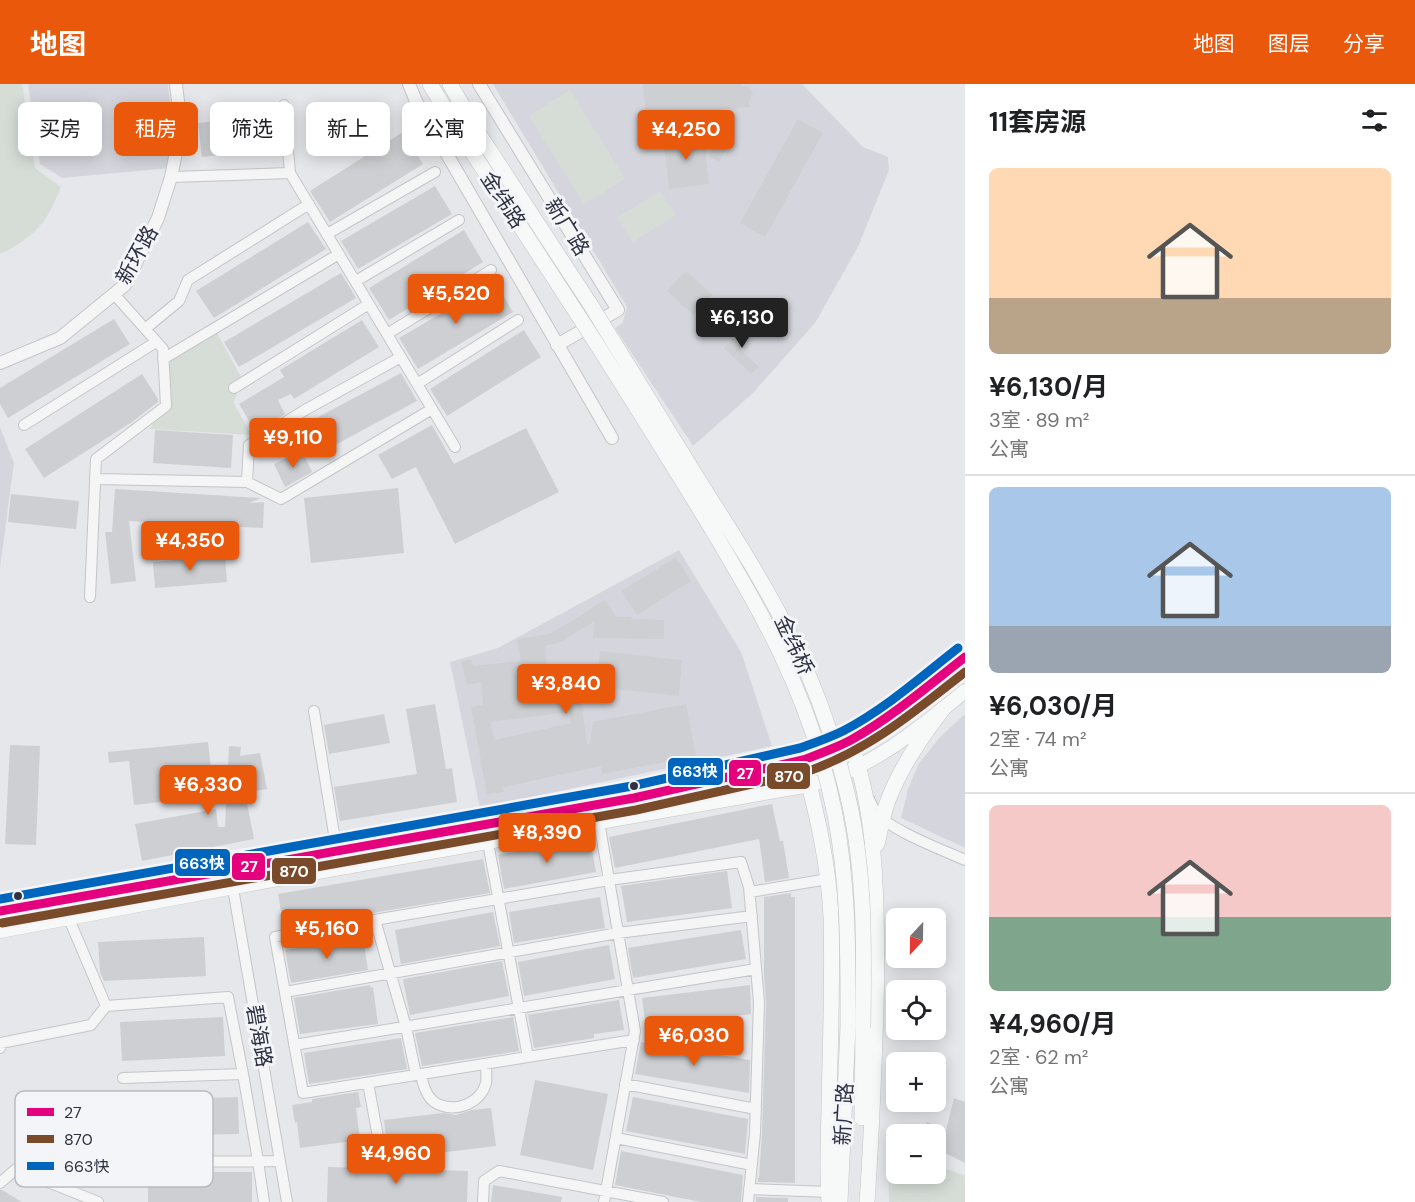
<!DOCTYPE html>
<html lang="zh">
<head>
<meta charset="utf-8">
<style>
	body { margin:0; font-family:"DM Sans","Noto Sans SC",sans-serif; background:#f6f6f6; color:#202124; height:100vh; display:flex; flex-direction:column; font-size:22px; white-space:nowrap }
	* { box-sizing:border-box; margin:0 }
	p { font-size:20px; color:#757577 }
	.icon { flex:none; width:33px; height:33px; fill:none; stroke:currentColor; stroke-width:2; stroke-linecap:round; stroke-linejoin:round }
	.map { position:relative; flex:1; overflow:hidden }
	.sheet { display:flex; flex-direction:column; background:#fff; width:450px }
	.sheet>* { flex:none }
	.banner { position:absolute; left:18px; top:18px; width:570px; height:54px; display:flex; gap:12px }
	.needle { width:39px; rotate:202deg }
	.tools { position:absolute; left:886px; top:824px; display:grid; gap:12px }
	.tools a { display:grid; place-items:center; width:60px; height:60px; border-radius:9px; background:#fff; box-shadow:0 3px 15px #0003; font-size:30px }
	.price { position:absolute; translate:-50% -51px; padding:0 14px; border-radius:6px; background:#ea580c; color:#fff; font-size:20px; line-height:39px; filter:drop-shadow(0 2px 3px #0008) }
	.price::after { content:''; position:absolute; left:50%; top:36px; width:18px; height:14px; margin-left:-9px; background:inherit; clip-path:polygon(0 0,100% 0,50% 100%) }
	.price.on { background:#222; color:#fff }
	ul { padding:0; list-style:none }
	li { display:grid; align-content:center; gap:12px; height:318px; padding:0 24px }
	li+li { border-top:2px solid #e0e0e0 }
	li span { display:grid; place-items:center; height:186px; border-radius:9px; color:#555 }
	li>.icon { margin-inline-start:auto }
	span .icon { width:108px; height:108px; fill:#fffc; stroke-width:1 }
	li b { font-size:26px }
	h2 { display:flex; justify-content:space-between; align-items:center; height:72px; padding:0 24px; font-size:26px }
	.pill { padding:0 21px; border-radius:9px; background:#fff; box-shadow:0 3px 15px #0003; font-size:21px; line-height:54px }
	.pill.on { background:#ea580c; color:#fff }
	header { display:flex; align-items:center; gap:36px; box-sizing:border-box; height:84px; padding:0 30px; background:#ea580c; color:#fff }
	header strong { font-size:28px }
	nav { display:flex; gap:33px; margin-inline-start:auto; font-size:21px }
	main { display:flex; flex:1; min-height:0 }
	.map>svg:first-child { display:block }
	.built { fill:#d5d6dd }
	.green { fill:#d6ddd7 }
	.building { fill:#cecfd2; fill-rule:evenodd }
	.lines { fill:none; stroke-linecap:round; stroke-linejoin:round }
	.minor-casing { stroke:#c4c5c8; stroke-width:12 }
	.tertiary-casing { stroke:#c4c5c8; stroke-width:14 }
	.secondary-casing { stroke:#c4c5c8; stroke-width:15 }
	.primary-casing { stroke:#c2c4c7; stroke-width:16 }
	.minor { stroke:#f5f5f6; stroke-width:10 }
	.tertiary { stroke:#f5f5f6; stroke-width:12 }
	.secondary { stroke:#f7f8f8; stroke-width:14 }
	.primary { stroke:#f7f8f8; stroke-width:15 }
	.primary-bridge-casing { stroke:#c2c4c7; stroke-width:16; stroke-linecap:butt }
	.primary-bridge { stroke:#f7f8f8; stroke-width:15 }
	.bus-1-casing { stroke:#f4f5f8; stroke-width:14 }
	.bus-2-casing { stroke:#f4f5f8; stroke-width:14 }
	.bus-3-casing { stroke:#f4f5f8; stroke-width:14 }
	.bus-1 { stroke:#e5007d; stroke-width:9 }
	.bus-2 { stroke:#7a4b2a; stroke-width:9 }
	.bus-3 { stroke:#0065bd; stroke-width:9 }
	.bus-dot { fill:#2e3242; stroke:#f4f5f8; stroke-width:2 }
	.labels { text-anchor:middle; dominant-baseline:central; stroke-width:6; stroke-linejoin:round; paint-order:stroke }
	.street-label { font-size:21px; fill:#2e3242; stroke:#f4f5f8 }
	.key { fill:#f4f5f8; stroke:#b9bac1; stroke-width:1.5 }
	.key-label { font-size:16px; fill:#2e3242 }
	.line-badge { stroke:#f4f5f8; stroke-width:2 }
	.badge-label { font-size:16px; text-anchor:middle; font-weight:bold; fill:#fff }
</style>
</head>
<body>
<header>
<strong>地图</strong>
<nav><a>地图</a><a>图层</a><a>分享</a></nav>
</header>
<main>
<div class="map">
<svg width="965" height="1118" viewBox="0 0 965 1118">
	<rect width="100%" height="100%" fill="#e6e7ea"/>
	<path class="built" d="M 28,0 L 168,0 L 173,45 L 169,84 L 62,94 L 40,80 Z
		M 493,0 L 802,0 L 863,63 L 888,73 L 889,86 L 858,163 L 815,239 L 753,309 L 693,362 L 615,244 L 623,238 L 627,223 Z
		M 0,343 L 14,379 L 0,484 Z
		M 679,466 L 741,568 L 772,662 L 480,724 L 450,578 L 498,564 Z
		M 965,630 L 965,764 L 901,734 L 908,705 L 919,679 L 941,652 Z"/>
	<path class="green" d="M 0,0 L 22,0 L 35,84 L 61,103 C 56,114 51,128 43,138 C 33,151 16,163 0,170 Z
		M 570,6 L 625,95 L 584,120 L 529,32 Z
		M 660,107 L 676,131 L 633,158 L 617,134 Z
		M 216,247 L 241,293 L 234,319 L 251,351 L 150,345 L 166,315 L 165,276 Z
		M 888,1064 L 897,1068 L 897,1089 L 936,1089 L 936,1082 L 965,1091 L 965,1118 L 889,1118 Z"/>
	<path class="building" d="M 643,0 L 742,0 L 742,2 L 748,2 L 753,10 L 749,18 L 749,23 L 646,32 Z
		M 267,31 L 271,65 L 202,73 L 198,39 Z
		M 798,35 L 823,49 L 765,153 L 740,139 Z
		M 724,43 L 734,48 L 719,78 L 709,73 Z
		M 403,48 L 423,80 L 330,138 L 310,107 Z
		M 703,49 L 709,100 L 669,105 L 663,53 Z
		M 435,102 L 452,130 L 358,185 L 341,157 Z
		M 308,138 L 326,165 L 214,234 L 196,207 Z
		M 464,146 L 483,178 L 389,236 L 369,204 Z
		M 686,187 L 713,211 L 709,214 L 722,227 L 710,241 L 696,229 L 694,231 L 667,207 Z
		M 341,189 L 356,214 L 239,283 L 224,258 Z
		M 495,198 L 513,228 L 418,285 L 399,254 Z
		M 114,235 L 130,260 L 8,334 L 0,320 L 0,304 Z
		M 362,236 L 379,263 L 294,315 L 291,310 L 278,316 L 285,330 L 256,348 L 239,320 L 284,293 L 280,286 Z
		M 747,240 L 756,248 L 740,265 L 759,283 L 751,290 L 724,264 Z
		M 524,246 L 541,273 L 447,332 L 430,305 Z
		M 401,289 L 417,317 L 322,368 L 307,339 Z
		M 142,290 L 158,315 L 158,318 L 132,338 L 44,394 L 25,365 Z
		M 432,341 L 454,380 L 526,344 L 559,408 L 455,460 L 416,383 L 392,395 L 378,371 Z
		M 155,346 L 233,351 L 231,384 L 153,379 Z
		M 302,367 L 312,388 L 285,403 L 274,380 Z
		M 398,404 L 404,469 L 311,479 L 304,414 Z
		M 115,405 L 261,414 L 249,419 L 264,418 L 263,444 L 129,437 L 136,497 L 111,500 L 105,448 L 112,448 Z
		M 11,410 L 79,417 L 76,445 L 8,438 Z
		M 225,472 L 227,498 L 155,504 L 153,478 Z
		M 676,473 L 691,497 L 637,531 L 622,507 Z
		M 605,516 L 616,533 L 633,533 L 630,535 L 664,536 L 664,555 L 593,554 L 594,538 L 558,559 L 545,562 L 549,610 L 580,606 L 587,660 L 590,660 L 593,638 L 686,620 L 696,672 L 602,690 L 601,682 L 503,703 L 504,708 L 487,710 L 471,623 L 483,621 L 481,598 L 467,601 L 461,577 L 471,575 L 473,582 L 521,577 L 517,555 L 550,550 L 588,527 L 588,526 ZM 569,628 L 571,639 L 494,656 L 490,638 Z
		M 600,567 L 682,576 L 679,612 L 596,603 Z
		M 435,620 L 446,685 L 452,684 L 457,718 L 340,737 L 334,703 L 417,690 L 406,625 Z
		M 384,630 L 390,659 L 329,670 L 324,641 Z
		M 208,658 L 214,712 L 134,721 L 129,677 L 109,679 L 108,668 Z
		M 10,661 L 40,662 L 36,761 L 5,760 Z
		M 229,662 L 241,663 L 240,672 L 260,669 L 267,705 L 245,709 L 254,755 L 142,777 L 135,740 L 216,725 L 218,743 L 225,743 Z
		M 772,720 L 780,757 L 783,757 L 789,794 L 765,798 L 759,755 L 615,784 L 609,753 Z
		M 590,755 L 596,788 L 504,805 L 498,771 Z
		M 483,775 L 490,809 L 284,844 L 278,810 Z
		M 727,787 L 732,824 L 627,838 L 621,802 Z
		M 791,809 L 791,813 L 795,813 L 795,1099 L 758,1098 L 758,1093 L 759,1094 L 762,1049 L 766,918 L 764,891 L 764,813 Z
		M 600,813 L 605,844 L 514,859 L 509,828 Z
		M 493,828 L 500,862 L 401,880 L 395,846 Z
		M 741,846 L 746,875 L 633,894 L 628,864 Z
		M 204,853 L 206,892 L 104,897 L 100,888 L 98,858 Z
		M 363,854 L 368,886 L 291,899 L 285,866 Z
		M 609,861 L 615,895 L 524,912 L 518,878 Z
		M 502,877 L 509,912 L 410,931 L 403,896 L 404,895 Z
		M 370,901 L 371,904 L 373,903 L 378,940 L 300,950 L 294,914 Z
		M 750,901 L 751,930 L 646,944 L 642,914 Z
		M 619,916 L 624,946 L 594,950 L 594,954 L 534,964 L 528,931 Z
		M 223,933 L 225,972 L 122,977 L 120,938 Z
		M 513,933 L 519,967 L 422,982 L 415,949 Z
		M 401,954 L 407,985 L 309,1000 L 304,969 Z
		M 641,958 L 750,976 L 749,1009 L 635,990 Z
		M 535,996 L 608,1010 L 593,1086 L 520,1071 Z
		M 358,1008 L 361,1023 L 356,1024 L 360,1056 L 300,1064 L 297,1038 L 295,1039 L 292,1021 L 312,1018 L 312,1015 Z
		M 238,1013 L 239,1050 L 136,1052 L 135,1016 Z
		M 633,1013 L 748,1035 L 745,1070 L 626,1047 Z
		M 954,1014 L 965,1018 L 965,1079 L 943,1068 L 941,1070 L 936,1067 L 936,1050 L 923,1050 L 927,1038 L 946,1046 Z
		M 491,1024 L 496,1062 L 389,1075 L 384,1036 L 443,1029 L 456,1031 L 472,1026 Z
		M 621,1067 L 743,1091 L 741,1118 L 701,1118 L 615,1101 Z
		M 328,1083 L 468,1087 L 467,1118 L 327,1118 Z
		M 148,1088 L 252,1088 L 252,1118 L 148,1118 Z
		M 493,1101 L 562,1113 L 561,1118 L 491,1118 Z
		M 0,1106 L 2,1106 L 22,1118 L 0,1118 Z
		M 756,1113 L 788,1114 L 788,1118 L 756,1118 Z"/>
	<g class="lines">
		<defs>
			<path id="minor" d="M 284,21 L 290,89
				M 171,93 L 290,89 L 455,363
				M 327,150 L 435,88
				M 356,197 L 459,136
				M 145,245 L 179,217 L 188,196 L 309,120
				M 387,250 L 491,186
				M 163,275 L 339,170
				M 417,300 L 518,236
				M 234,304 L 369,220
				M 24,341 L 156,258
				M 95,395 L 247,398 L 281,415 L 432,325
				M 247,398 L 249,361 L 305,326 L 401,273
				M 90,513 L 96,375 L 166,322 L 163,265 L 114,210
				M 314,627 L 337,768
				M 869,715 C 871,719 873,724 876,728 C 889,746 943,766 965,776
				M 599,738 L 635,947 L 604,1118
				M 488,759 L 528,973
				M 230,787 L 287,1118
				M 750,808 L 828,795
				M 375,836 L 406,943 L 416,991
				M 285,908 L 618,849 L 752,832
				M 106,922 L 228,913 L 243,990
				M 634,956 L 303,1009 L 275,853 L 609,796 L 741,778 L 749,803 L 759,918 L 755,1049 L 748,1118
				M 294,961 L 756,885
				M 0,964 L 1,959 L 91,941 L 106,922 L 69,835
				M 421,990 C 423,1002 428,1017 440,1021 C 459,1028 481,1018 486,999 C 487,994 486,986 486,980
				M 123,994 L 243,990 L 258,1077 L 264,1118
				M 368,999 L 381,1069
				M 625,1000 L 756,1025
				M 616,1054 L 752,1081
				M 137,1078 L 280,1077
				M 0,1099 L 16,1085 L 98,1118
				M 749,1105 L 829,1108
				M 483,1118 L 484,1097 L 499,1087 L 663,1118"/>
			<path id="tertiary" d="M 409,0 L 416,17 L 612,354
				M 479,0 L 618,226 L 557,261
				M 0,279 L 60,254 L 125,201 L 158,134 L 171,93 L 181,44 L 176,0"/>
			<path id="secondary" d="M 0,827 L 337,768 L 634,714 L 803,676 C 869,656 912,614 965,573
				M 0,847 L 234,803 L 810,701 C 870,685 918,646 965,607"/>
			<path id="primary" d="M 430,0 L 461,51 L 578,231
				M 450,0 L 475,44 L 592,223
				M 850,657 C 870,712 874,764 876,823 C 877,867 877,910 875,954 C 873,1009 871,1064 867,1118
				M 803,676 C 816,727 829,780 831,833 C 833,898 830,962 829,1026 C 828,1057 827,1087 829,1118
				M 877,760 C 881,744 883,728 889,714 C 902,681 921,653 943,625
				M 862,1034 L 863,944
				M 840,1118 L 848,943"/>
		</defs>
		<use href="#minor" class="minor-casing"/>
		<use href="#tertiary" class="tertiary-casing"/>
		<use href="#secondary" class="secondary-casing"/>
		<use href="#primary" class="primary-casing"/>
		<use href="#minor" class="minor"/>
		<use href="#tertiary" class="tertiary"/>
		<use href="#secondary" class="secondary"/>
		<use href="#primary" class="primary"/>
		<defs>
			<path id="primary-bridge" d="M 592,223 C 628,281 663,339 699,397 C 732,449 766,501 793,557 C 815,602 833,652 845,701 C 866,780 864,863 863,944
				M 578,231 C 618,293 657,356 696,419 C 758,520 812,613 835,731 C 849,802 848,871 848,943"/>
		</defs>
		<use href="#primary-bridge" class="primary-bridge-casing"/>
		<use href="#primary-bridge" class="primary-bridge"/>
		<defs>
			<path id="bus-1" d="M 0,827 L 634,714 L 803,676 C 819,670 836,664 851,656 C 892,633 928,602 965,573"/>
			<path id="bus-2" d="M 2,839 L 636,726 L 806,688 C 869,666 913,629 965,588"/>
			<path id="bus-3" d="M 0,815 L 632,702 L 800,664 C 814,659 829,654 843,647 C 885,625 921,593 958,564"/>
		</defs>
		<use href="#bus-1" class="bus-1-casing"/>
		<use href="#bus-2" class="bus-2-casing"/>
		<use href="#bus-3" class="bus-3-casing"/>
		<use href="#bus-1" class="bus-1"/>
		<use href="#bus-2" class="bus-2"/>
		<use href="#bus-3" class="bus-3"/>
	</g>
	<g class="bus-dot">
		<circle cx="634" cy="702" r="5"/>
		<circle cx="18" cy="812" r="5"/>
	</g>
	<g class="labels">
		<g class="street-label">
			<text transform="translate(503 116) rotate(57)">金纬路</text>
			<text transform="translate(567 143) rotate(58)">新广路</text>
			<text transform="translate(137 171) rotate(-61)">新环路</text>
			<text transform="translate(794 561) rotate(65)">金纬桥</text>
			<text transform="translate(259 952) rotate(80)">碧海路</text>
			<text transform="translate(844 1030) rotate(-87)">新广路</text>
		</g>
	</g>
	<rect x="15" y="1007" width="198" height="96" rx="9" class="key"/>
	<rect x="27" y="1024" width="27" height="8" fill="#e5007d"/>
	<rect x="27" y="1051" width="27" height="8" fill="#7a4b2a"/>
	<rect x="27" y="1078" width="27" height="8" fill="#0065bd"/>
	<g class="key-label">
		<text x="64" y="1034">27</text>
		<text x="64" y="1061">870</text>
		<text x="64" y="1088">663快</text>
	</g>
	<g class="line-badge">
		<rect x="667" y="673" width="57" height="29" rx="6" fill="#0065bd"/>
		<rect x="728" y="675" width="34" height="28" rx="6" fill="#e5007d"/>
		<rect x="766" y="678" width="45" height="28" rx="6" fill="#7a4b2a"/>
		<rect x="174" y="764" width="57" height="29" rx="6" fill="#0065bd"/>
		<rect x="231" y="768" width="35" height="29" rx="6" fill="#e5007d"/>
		<rect x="271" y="773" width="46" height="28" rx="6" fill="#7a4b2a"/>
	</g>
	<g class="badge-label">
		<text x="695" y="693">663快</text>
		<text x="745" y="695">27</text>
		<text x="789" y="698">870</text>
		<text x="202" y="785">663快</text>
		<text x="249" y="788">27</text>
		<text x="294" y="793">870</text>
	</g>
</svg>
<div class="tools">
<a><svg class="needle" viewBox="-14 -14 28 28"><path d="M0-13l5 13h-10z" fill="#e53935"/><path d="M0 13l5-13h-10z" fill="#757577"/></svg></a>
<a><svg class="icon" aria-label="locate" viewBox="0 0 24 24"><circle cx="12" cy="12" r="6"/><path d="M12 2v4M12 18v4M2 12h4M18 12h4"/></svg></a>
<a>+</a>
<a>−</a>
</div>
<b class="price" style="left:686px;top:77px">¥4,250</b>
<b class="price" style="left:456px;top:241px">¥5,520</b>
<b class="price on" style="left:742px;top:265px">¥6,130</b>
<b class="price" style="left:293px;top:385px">¥9,110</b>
<b class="price" style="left:190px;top:488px">¥4,350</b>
<b class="price" style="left:566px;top:631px">¥3,840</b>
<b class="price" style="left:208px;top:732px">¥6,330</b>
<b class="price" style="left:547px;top:780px">¥8,390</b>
<b class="price" style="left:327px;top:876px">¥5,160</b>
<b class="price" style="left:694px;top:983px">¥6,030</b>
<b class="price" style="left:396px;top:1101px">¥4,960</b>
<div class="banner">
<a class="pill">买房</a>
<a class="pill on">租房</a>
<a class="pill">筛选</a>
<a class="pill">新上</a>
<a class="pill">公寓</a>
</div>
</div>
<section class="sheet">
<h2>11套房源<svg class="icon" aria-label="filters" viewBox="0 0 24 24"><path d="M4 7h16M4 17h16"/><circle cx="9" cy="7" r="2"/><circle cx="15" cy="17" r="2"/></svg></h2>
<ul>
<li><span style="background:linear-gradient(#ffd9b3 70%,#b9a48a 0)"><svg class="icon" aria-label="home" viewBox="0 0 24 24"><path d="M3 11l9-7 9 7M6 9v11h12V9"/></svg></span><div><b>¥6,130/月</b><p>3室 · 89 m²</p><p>公寓</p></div></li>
<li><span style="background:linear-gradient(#a9c7e8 75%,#9aa5b1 0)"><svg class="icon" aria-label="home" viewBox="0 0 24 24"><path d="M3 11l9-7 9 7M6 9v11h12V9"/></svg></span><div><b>¥6,030/月</b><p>2室 · 74 m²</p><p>公寓</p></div></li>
<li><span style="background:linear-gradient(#f6c9c9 60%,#7fa58c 0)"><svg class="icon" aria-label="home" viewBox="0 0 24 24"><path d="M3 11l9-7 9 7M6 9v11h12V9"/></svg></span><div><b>¥4,960/月</b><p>2室 · 62 m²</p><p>公寓</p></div></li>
</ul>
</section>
</main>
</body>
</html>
